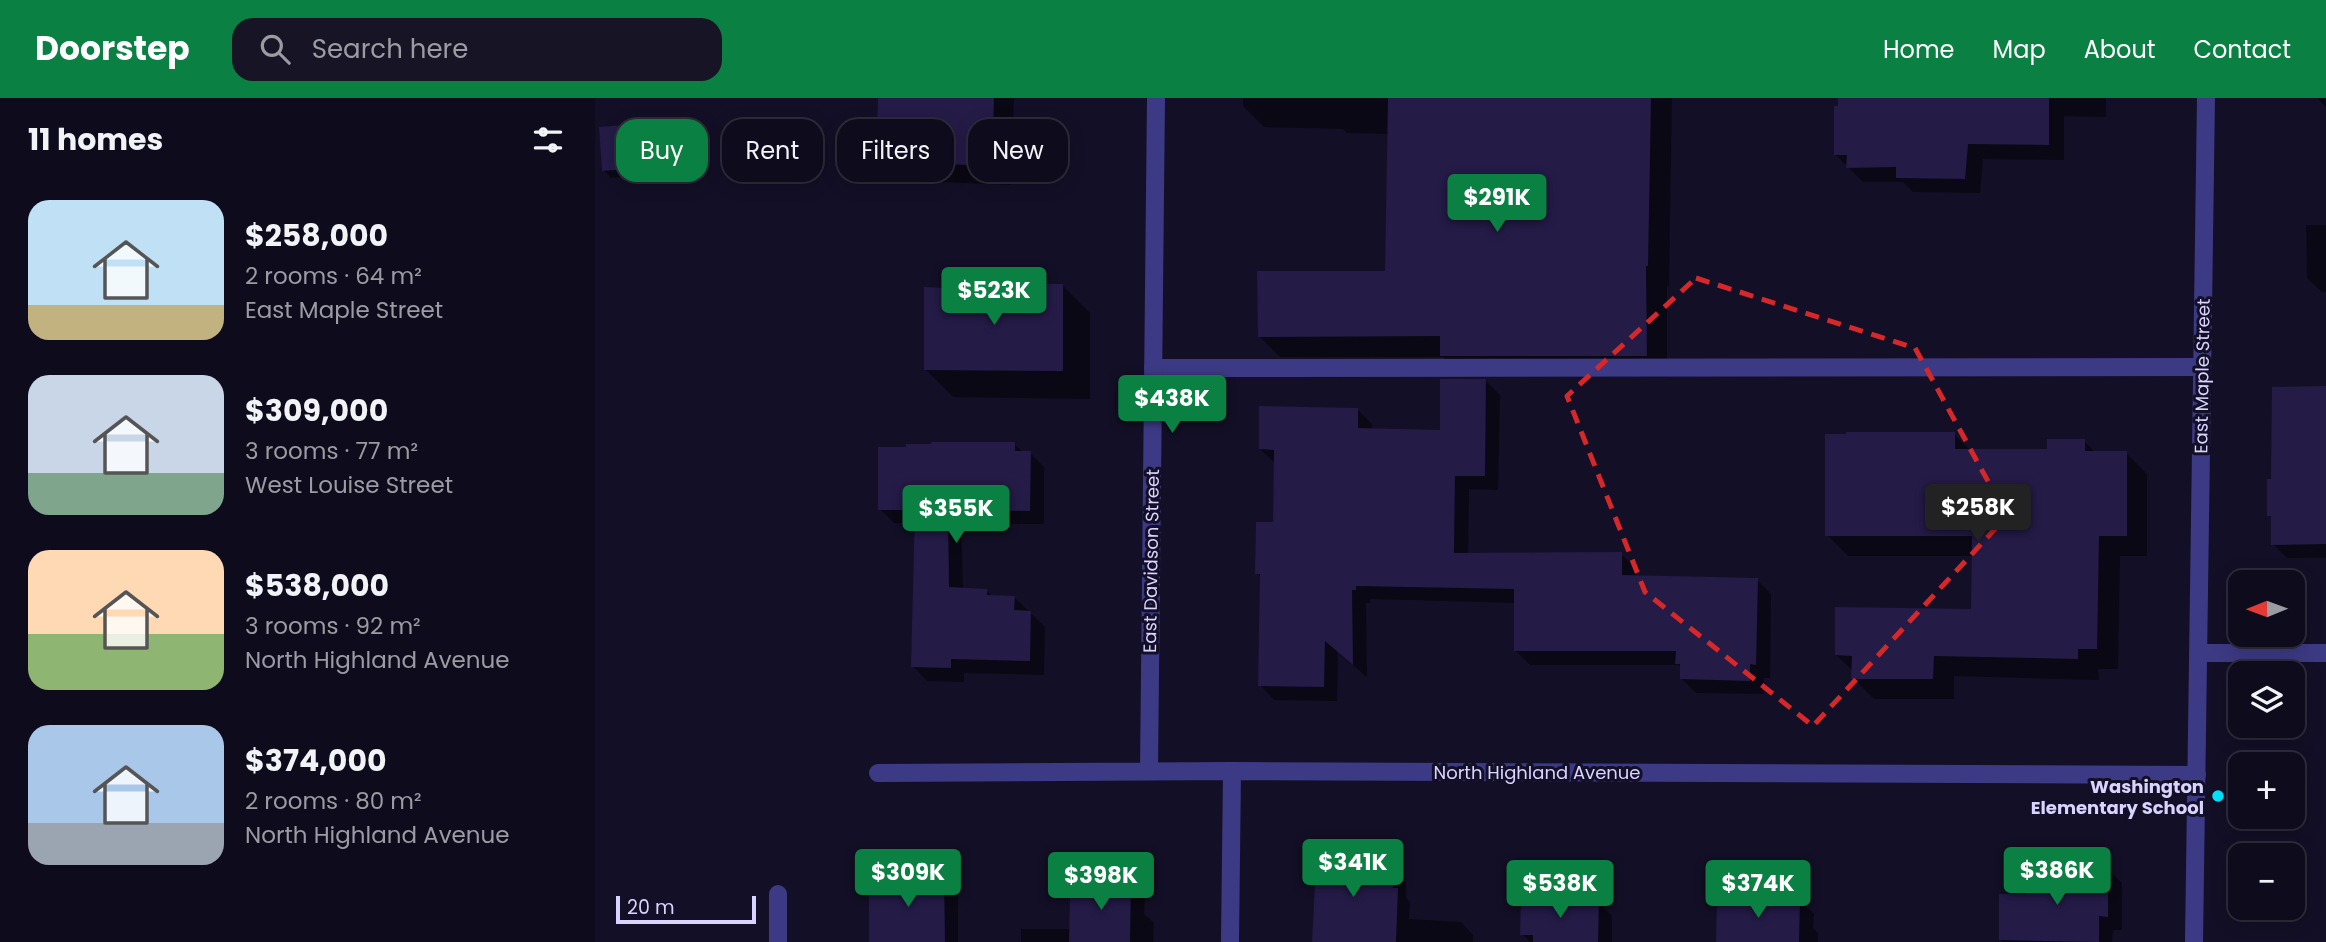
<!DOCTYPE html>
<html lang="en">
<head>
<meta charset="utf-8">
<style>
	body { margin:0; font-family:Poppins,sans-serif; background:#171425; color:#f1f3f6; height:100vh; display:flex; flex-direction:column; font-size:26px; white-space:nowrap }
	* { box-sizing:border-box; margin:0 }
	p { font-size:23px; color:#9b9ba3 }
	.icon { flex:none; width:38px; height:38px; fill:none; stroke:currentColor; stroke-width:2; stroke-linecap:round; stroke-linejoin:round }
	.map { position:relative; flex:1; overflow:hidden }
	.details { display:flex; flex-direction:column; background:#0e0b1c; width:595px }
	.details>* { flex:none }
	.hud { position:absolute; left:21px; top:21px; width:665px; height:63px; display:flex; gap:14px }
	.needle { width:46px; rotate:269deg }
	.buttons { position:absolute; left:1633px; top:472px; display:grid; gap:14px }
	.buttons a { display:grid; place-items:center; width:77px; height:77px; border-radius:14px; background:#0e0b1c; box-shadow:0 4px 18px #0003,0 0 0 2px #2e2b3b; font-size:35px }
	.scale { position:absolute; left:21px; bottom:18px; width:140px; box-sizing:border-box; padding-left:7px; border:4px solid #d9d4ff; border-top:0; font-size:19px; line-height:24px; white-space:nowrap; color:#d9d4ff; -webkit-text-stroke:5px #130f26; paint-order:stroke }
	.price { position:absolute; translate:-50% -60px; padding:0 16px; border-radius:7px; background:#0b8043; color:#fff; font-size:23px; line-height:46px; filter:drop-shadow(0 2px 4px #0008) }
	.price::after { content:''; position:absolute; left:50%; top:42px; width:21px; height:16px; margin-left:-10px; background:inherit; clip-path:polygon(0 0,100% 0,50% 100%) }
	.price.active { background:#222; color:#fff }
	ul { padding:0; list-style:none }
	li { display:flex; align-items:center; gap:21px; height:175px; padding:0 28px }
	li span { display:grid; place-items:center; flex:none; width:196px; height:140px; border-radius:21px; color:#555 }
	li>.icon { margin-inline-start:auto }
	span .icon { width:84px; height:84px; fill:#fffc; stroke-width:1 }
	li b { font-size:30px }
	h2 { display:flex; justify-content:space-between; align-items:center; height:84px; padding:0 28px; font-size:30px }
	.chip { padding:0 24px; border-radius:21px; background:#0e0b1c; box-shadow:0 4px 18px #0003,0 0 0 2px #2e2b3b; font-size:24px; line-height:63px }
	.chip.active { background:#0b8043; color:#fff }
	header { display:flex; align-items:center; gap:42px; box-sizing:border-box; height:98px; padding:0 35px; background:#0b8043; color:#fff }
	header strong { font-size:33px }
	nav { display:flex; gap:38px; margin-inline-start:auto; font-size:24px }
	.search { width:490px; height:63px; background:#171425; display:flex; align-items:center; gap:18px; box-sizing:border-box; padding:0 24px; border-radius:21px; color:#9b9ba3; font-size:26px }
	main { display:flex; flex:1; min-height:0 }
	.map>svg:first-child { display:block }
	.shadow { fill:#0007 }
	.building { fill:#241b47 }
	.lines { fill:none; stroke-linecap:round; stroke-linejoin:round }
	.service { stroke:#3d3a85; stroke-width:18 }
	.minor { stroke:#3d3a85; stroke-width:18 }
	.tertiary { stroke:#3d3a85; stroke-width:18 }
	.marked { fill:none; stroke:#d62828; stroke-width:5; stroke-dasharray:14 9; stroke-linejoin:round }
	.poi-dot { fill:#00e5ff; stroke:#130f26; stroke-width:2.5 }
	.labels { text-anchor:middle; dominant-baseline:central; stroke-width:6; stroke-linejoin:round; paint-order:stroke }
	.street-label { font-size:18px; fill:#d9d4ff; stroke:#130f26 }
	.poi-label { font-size:18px; font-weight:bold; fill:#d9d4ff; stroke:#130f26; text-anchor:end }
</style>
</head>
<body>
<header>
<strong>Doorstep</strong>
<div class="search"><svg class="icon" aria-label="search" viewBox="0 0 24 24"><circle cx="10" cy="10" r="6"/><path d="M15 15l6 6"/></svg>Search here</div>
<nav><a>Home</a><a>Map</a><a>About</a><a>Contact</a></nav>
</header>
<main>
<section class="details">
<h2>11 homes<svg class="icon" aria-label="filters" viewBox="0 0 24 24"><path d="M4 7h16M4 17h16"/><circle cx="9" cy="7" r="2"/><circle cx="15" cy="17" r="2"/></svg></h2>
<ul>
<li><span style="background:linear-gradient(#bfe0f5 75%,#c2b280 0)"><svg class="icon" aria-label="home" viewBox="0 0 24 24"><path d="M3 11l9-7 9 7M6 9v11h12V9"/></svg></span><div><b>$258,000</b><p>2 rooms · 64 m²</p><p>East Maple Street</p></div></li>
<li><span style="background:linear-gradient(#c9d6e8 70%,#7fa58c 0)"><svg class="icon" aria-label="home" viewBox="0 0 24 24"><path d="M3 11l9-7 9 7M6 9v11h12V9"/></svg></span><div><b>$309,000</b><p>3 rooms · 77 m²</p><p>West Louise Street</p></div></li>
<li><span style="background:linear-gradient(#ffd9b3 60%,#8fb573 0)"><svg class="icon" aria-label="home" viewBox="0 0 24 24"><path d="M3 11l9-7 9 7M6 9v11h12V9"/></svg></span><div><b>$538,000</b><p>3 rooms · 92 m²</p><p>North Highland Avenue</p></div></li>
<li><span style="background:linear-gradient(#a9c7e8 70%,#9aa5b1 0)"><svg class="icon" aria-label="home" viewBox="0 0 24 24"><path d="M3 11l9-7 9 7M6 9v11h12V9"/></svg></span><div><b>$374,000</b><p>2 rooms · 80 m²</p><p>North Highland Avenue</p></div></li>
</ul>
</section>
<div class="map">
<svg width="1731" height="844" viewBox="0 0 1731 844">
	<rect width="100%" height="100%" fill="#130f26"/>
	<path class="shadow" d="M 285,0 L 419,0 L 416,87 L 302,82 L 283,63 Z
		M 648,0 L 1077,0 L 1074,188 L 1072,188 L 1072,279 L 868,279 L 848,259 L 685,259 L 664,238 L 792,175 L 795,36 L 752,35 L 748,31 L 669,29 L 648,8 Z
		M 1245,0 L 1511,0 L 1511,19 L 1469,18 L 1469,62 L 1388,61 L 1385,95 L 1318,94 L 1308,84 L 1268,84 L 1240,56 Z
		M 1722,0 L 1731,0 L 1731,9 Z
		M 42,28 L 49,35 L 52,76 L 16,80 L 9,72 Z
		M 1711,127 L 1731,127 L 1731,194 L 1727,194 L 1712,180 Z
		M 467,187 L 495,215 L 495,301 L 358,299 L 330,271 Z
		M 891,283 L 905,297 L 903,392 L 874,391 L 873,457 L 1026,456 L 1041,470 L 1041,479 L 1162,482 L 1176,496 L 1175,580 L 1169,580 L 1169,596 L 1101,595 L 1087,581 L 1087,570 L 1083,567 L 935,567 L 921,553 L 921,505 L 775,501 L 775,505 L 771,505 L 772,579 L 743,555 L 742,603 L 679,602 L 665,587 L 666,479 L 662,475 L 679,426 L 681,366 L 665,351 L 763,312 L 777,326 L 777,332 L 847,334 Z
		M 1731,291 L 1731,460 L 1692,460 L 1678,446 L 1678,421 L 1674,417 Z
		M 1359,336 L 1376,353 L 1454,353 L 1489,343 L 1501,355 L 1531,355 L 1552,376 L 1552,458 L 1525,458 L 1523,571 L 1503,571 L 1504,582 L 1359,578 L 1359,601 L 1279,601 L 1258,580 L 1258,573 L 1241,557 L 1378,512 L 1379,458 L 1253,458 L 1232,437 L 1252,338 Z
		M 419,346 L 428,354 L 435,355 L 449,369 L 449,426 L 366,426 L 368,492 L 391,492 L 397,499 L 419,499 L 450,529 L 449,577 L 369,575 L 369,584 L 332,583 L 318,568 L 321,426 L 299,425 L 285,411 Z
		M 724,751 L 771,753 L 784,768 L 799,769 L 811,782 L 811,800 L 815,804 L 814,821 L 866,824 L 878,837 L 878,844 L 719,844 Z
		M 1512,771 L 1527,785 L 1527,832 L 1518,832 L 1517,844 L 1408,844 L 1406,842 L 1434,797 Z
		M 348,775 L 363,789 L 363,844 L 276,844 L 276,784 L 313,783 Z
		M 535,785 L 550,800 L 549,816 L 559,825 L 558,844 L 426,844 L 426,831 L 476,831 Z
		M 1204,801 L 1219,816 L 1218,830 L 1223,835 L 1223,844 L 1123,844 L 1124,803 Z
		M 1003,804 L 1017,818 L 1017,844 L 935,844 L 927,836 Z"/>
	<path class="building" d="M 283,0 L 399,0 L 397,68 L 281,63 Z
		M 793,0 L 1056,0 L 1053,168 L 1051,168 L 1052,258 L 845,258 L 845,238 L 663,239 L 662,173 L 790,173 Z
		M 1243,0 L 1454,0 L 1454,47 L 1373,46 L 1370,81 L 1301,80 L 1301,69 L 1251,70 L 1252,57 L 1239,57 L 1239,8 L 1243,8 Z
		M 43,26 L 46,70 L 7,73 L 4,29 Z
		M 347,184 L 468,186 L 468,273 L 329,272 L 329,189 L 347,190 Z
		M 845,281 L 891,281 L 890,378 L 860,378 L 859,455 L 1027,454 L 1027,477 L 1163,480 L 1161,567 L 1155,566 L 1155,583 L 1085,581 L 1085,566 L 1080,566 L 1081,553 L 919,553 L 919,491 L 761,488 L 761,492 L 757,492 L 758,567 L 730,543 L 729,589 L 663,588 L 665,476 L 660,476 L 661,424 L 678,424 L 679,352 L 664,351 L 664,308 L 763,310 L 763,330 L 845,332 Z
		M 1731,288 L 1731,446 L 1676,447 L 1676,418 L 1672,418 L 1672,381 L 1676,381 L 1677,289 Z
		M 1251,334 L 1360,334 L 1360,351 L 1452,351 L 1452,341 L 1490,341 L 1490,353 L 1532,353 L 1532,438 L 1504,438 L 1502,551 L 1483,551 L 1483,561 L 1339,558 L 1338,581 L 1256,581 L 1257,558 L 1240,557 L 1240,509 L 1376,511 L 1377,438 L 1230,438 L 1230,336 L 1251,336 Z
		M 336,344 L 420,344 L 420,353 L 436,353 L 435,413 L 353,412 L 354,489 L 392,491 L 392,497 L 420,498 L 419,512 L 436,513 L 435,563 L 356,561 L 356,570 L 316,569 L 320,412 L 283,412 L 283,349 L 311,349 L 311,346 L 336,346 Z
		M 722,749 L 772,752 L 771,766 L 799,767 L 798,790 L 803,790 L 801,844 L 717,844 Z
		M 1513,769 L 1513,819 L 1504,818 L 1504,844 L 1404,842 L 1404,796 L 1432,796 L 1432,778 L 1446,778 L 1446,770 Z
		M 349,773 L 350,844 L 274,844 L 274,782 L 311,781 L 311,774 Z
		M 482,783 L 536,784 L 535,844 L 474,844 L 475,800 L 482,800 Z
		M 1156,799 L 1205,800 L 1204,844 L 1121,844 L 1122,801 L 1156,802 Z
		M 926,800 L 1004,802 L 1003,844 L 938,844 L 938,837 L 925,837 Z"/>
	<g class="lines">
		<path class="service" d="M 558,270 L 1607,269"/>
		<path class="minor" d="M 1604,555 L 1731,555
			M 554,673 L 561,0
			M 283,675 L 637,673 L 1602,677
			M 183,844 L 183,796
			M 635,844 L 637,673"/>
		<path class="tertiary" d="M 1599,844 L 1611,0"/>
	</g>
	<path class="marked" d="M 1101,180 L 1320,250 L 1412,418 L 1218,628 L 1050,494 L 972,298 Z"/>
	<circle class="poi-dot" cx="1623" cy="698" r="7"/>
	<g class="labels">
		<g class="street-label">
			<text transform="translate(1607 278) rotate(-89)">East Maple Street</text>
			<text transform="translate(556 463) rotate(-89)">East Davidson Street</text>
			<text x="942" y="674">North Highland Avenue</text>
		</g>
		<g class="poi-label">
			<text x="1609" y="688">Washington<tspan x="1609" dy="21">Elementary School</tspan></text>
		</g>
	</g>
</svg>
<div class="buttons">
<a><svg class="needle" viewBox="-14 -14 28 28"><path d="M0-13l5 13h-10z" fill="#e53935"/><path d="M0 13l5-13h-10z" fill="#9b9ba3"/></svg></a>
<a><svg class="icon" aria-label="layers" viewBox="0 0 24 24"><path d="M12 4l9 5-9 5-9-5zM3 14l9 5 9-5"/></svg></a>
<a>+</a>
<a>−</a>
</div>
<div class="scale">20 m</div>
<b class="price" style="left:902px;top:136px">$291K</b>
<b class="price" style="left:399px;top:229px">$523K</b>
<b class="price" style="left:577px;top:337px">$438K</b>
<b class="price active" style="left:1383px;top:446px">$258K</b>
<b class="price" style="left:361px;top:447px">$355K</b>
<b class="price" style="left:758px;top:801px">$341K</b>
<b class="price" style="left:1462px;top:809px">$386K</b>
<b class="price" style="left:313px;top:811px">$309K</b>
<b class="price" style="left:506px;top:814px">$398K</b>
<b class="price" style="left:965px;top:822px">$538K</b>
<b class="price" style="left:1163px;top:822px">$374K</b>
<div class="hud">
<a class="chip active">Buy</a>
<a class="chip">Rent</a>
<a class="chip">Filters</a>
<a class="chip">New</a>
</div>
</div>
</main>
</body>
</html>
